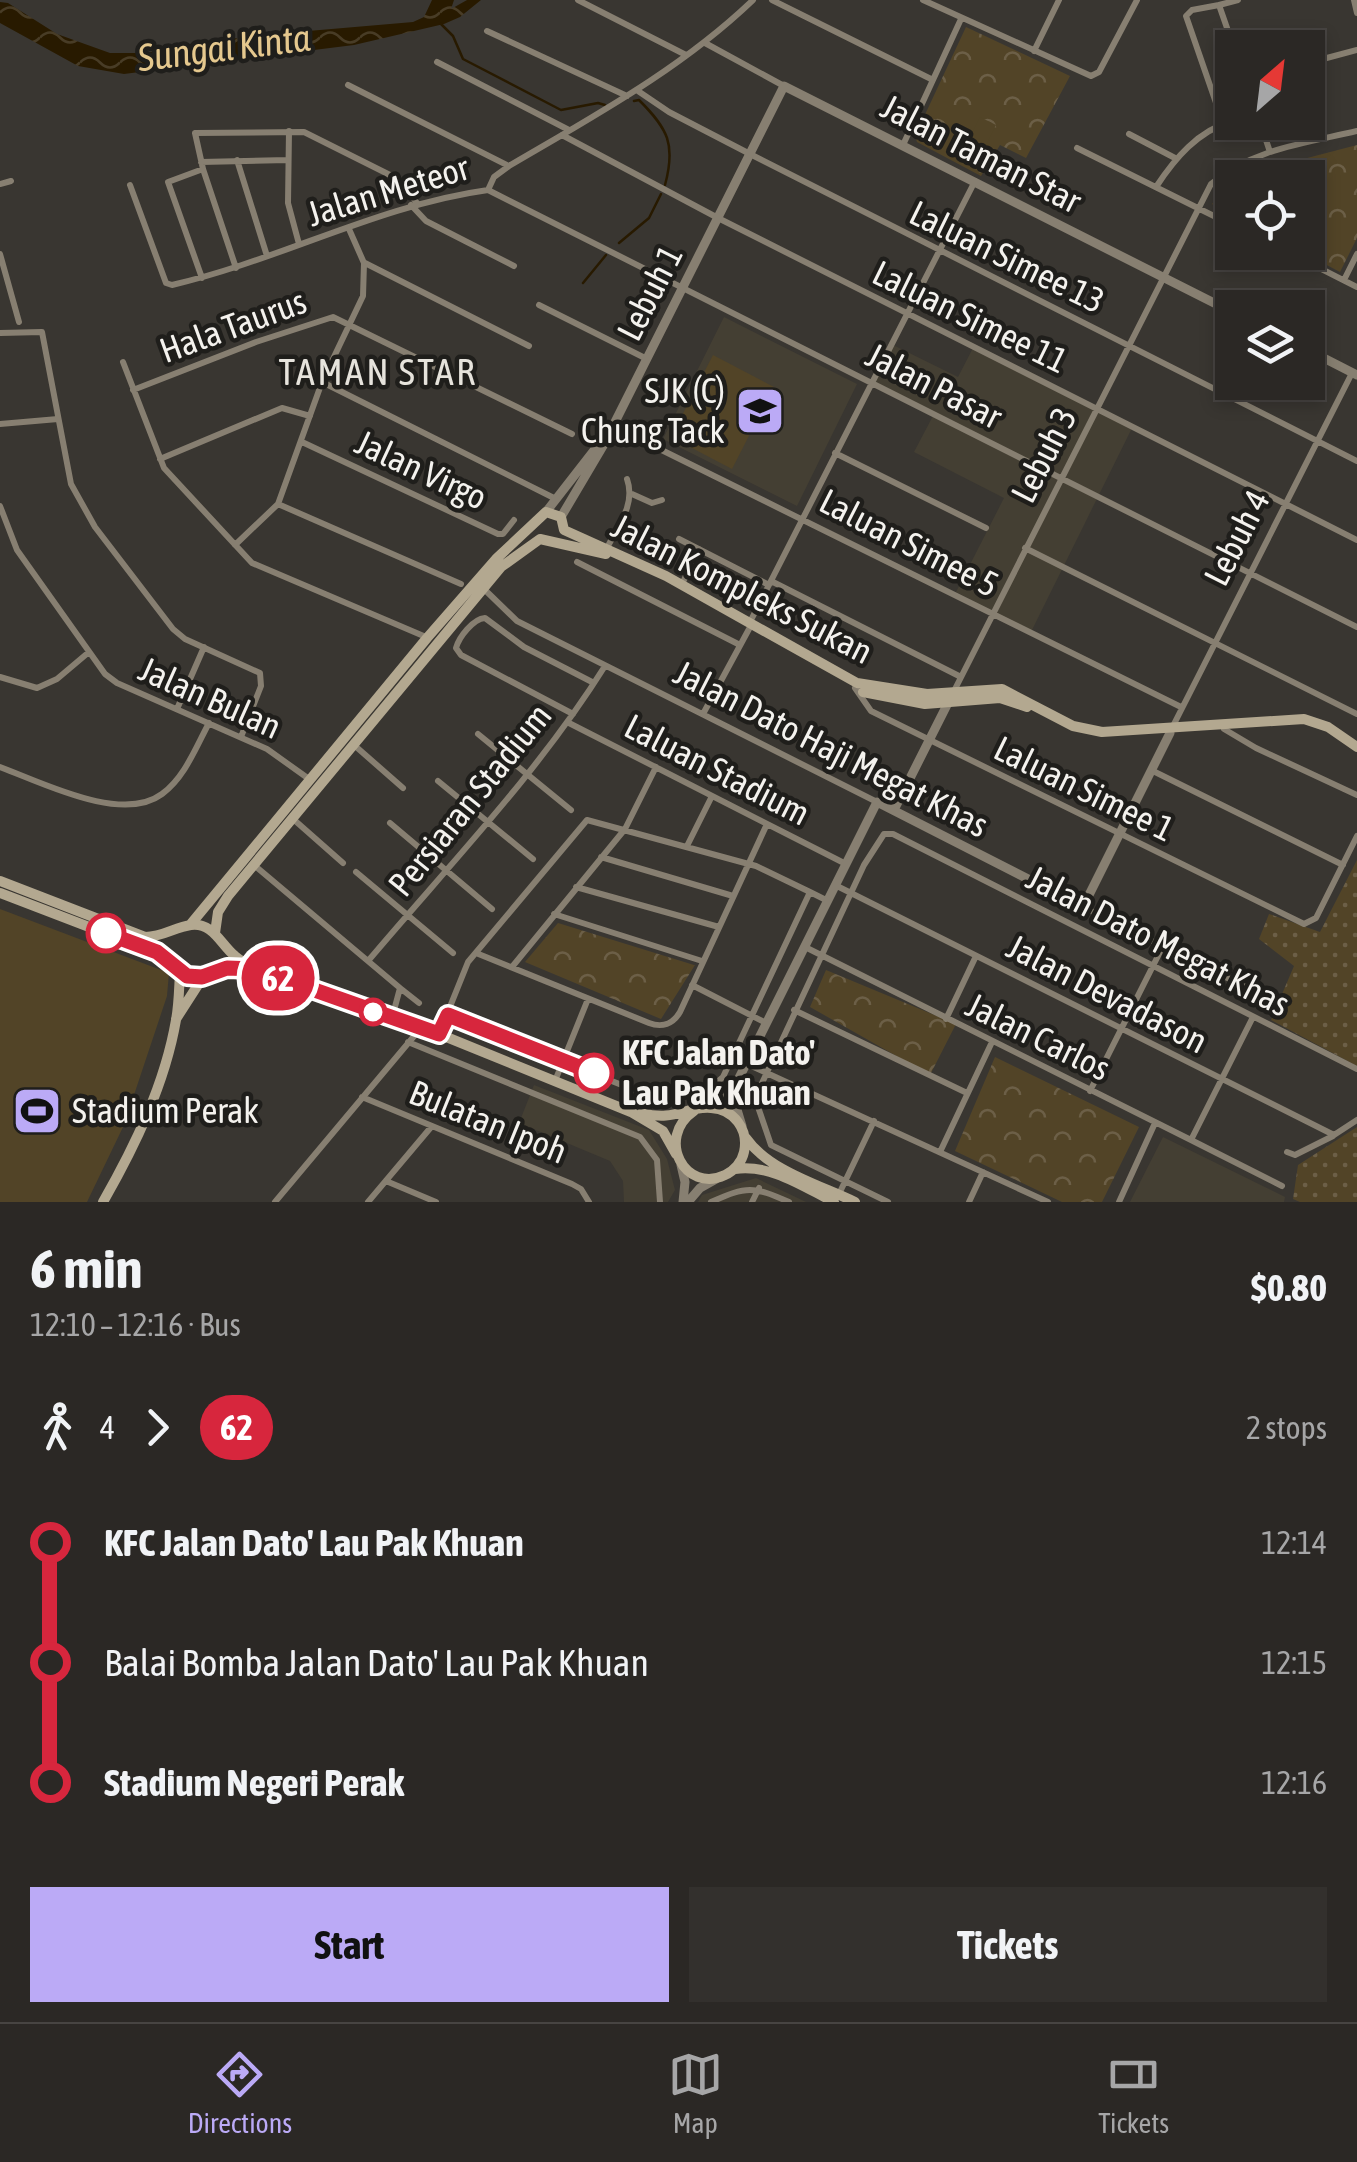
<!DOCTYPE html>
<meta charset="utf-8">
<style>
body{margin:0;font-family:"Asap Condensed",sans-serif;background:#33302d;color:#f1f3f6;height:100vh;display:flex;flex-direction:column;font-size:38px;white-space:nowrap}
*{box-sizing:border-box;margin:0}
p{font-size:32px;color:#a6a6a7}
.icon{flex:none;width:55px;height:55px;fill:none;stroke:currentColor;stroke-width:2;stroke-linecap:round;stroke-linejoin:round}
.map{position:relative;height:1202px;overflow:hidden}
.panel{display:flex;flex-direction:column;background:#2b2825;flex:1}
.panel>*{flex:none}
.badge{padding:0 20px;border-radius:32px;font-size:35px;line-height:65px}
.needle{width:65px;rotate:28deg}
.controls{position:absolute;left:1215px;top:30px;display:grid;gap:20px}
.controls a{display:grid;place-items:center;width:110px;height:110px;border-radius:0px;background:#2b2825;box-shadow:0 5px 15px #0003,0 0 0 2px #474442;font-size:50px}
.map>.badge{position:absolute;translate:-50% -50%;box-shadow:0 0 0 5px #fff}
.legs{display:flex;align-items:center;gap:15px;height:110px;padding:0 30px;font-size:32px}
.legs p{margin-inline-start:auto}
.overview{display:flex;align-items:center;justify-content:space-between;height:170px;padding:0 30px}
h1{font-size:55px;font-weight:700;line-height:75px}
.button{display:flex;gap:20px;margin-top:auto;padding:20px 30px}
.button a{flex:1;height:115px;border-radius:0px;background:#bbaaf6;color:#111;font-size:40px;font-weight:700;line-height:115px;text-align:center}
.button a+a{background:#33302d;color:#f1f3f6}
ul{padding:0 30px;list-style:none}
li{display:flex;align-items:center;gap:35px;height:120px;font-size:38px}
li i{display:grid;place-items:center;width:15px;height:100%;margin:0 12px;background:currentColor}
li i::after{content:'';width:25px;height:25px;margin:-12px;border:8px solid;border-radius:50%;background:#2b2825}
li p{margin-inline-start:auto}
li:first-child i{background:linear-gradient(#0000 50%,currentColor 0)}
li:last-child i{background:linear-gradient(currentColor 50%,#0000 0)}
.menu{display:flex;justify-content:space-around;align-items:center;height:140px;border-top:2px solid #474442;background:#2b2825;font-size:28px;color:#a6a6a7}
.menu a{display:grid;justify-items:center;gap:5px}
.menu .current{color:#bbaaf6}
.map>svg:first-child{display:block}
.built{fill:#443f33}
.grass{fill:url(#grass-dots)}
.forest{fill:url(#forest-crowns)}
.pitch{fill:#524427}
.water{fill:url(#water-waves)}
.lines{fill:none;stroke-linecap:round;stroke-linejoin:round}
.stream{stroke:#281a00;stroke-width:2.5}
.minor{stroke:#877f71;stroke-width:6}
.tertiary{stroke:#877f71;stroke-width:9}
.secondary{stroke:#b3a890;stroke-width:10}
.line-1-casing{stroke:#fff;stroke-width:22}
.line-1{stroke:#d7263d;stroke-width:15}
.stop-1-dot{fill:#fff;stroke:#d7263d;stroke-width:5}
.labels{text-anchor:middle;stroke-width:9;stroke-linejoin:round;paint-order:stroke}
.street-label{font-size:35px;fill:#f4f2ee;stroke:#1f1e1b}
.poi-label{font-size:35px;fill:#f4f2ee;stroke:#1f1e1b;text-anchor:end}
.stop-label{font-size:35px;font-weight:bold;fill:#f4f2ee;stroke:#1f1e1b;text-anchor:start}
.water-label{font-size:38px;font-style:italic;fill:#e5c88e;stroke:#1f1e1b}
.neighbourhood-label{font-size:38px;letter-spacing:2.5px;fill:#e6e3dc;stroke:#1f1e1b}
</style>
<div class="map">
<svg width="1357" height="1202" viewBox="0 0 1357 1202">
<defs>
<pattern id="grass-dots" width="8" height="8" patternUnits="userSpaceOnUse" patternTransform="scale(2.5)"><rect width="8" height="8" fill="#524427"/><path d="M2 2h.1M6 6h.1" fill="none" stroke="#6c5f47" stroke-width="1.8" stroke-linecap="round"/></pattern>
<pattern id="forest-crowns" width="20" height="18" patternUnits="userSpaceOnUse" patternTransform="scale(2.5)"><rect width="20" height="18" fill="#524427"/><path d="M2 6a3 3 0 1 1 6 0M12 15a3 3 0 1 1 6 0" fill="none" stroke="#6c5f47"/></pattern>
<pattern id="water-waves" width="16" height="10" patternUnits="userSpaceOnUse" patternTransform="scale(2.5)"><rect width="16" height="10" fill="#281a00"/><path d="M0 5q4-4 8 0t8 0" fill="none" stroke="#483c26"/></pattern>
</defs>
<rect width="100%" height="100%" fill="#393631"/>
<path class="built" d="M724,317L857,384L797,506L663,439Z
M891,344L958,377L974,346L1133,426L1031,632L956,592L1004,498L914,452L934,414L872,382Z
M534,1085L649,1130L667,1159L675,1190L668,1202H624L623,1181L610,1161L519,1123Z
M1163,1137L1285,1197L1284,1202H1130Z
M756,1178L806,1202H698L702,1195Z"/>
<path class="grass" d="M1357,860V1066L1271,1020L1294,966L1259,939L1269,914L1320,932Z
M1357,1127V1202H1300L1293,1199L1298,1165Z"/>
<path class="forest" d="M966,27L1070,76L1026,158L1000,145L981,176L917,142L915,136Z
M1357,145V238L1340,272L1304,253L1308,252V178L1235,177Z
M1232,180V215L1212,204Z
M558,923L694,965H695L661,1019L525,962Z
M826,970L956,1024L930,1075L810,1007Z
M995,1057L1139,1127L1102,1202H1062L955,1151Z"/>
<path class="pitch" d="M980,117L996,125L980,157L964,149Z
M713,355L774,387L732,469L671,437Z
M0,909L169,973L167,996L124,1125L87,1202H0Z"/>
<path class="water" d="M432,0H454L451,9L467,0H481L460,17L444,24L354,45L124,74L78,66L0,23V2L8,3L57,34L110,53H145L223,38L267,39L308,31L413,22L424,17Z"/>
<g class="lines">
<path class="stream" d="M441,24L453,36L463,59L561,110L598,103L605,105
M634,101L639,100C668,129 676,144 665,185
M619,243L649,218L661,194
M583,283L606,255"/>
<path class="minor" d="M578,0L686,55
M772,0L933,80
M923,0L1091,76L1099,72L1137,0
M1354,0L1357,13
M1219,5L1192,10L1186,16L1223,123
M487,31L627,96
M705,43L784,86
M1234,48L1219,5L1238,0
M1034,51L1059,0
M437,62L569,130
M1308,63L1357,50
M348,85L509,166
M638,91L669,112L750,154L1357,461
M1260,122L1270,152
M289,131L288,203L299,244
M1129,134L1175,158
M562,135L718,218L1357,540
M903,145L961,19
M1077,148L1232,225
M237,160L267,256
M201,162L288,160
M0,184L11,181
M130,185L166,283L172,285C280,260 379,205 488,190L494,177L509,166C594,116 681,69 753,0
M1156,187C1175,158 1198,131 1232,121
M488,190L1357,627
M411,205L426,221L514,266
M1288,252L1357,287
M0,254L19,322
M365,263L529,346
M236,268L203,169L195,133L304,132L398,179L417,203
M202,278L168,182L203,169
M1344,280L1357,254
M539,305L647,359
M0,333L42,332L71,484L95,527L173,629L185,639L260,673L261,686L241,737
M123,362L164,468L252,563L426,637
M322,382L556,499
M133,390L256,342L333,317L572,434
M0,424L58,419
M613,426L1181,707
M302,442L498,534H503L514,520
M835,453L986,528
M160,459L282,408L310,416
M632,494L652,503L662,500
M278,504L461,584
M0,506L17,550L105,674L117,683L267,749L309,779
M679,539L769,585
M235,545L278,504L322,382L363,296L364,263L349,229
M607,548C618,526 636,504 627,479
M1025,548L1357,714
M577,562L740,645
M771,581L961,677
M682,584L699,549
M484,589L517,621L877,802
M750,622L975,181
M0,677L37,688L57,679L89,652
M855,688L871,711L1304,924L1316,918L1357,836
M953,693L1211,184C1252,149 1306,143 1357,131
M177,709L204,647
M573,714L461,655L456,648C459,637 473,619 485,618L524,647L594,683
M703,714L749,629
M567,722L844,863
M1172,728L1352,373
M1224,729L1256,748L1357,795
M478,734L571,810
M354,745L403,788
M0,767C41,782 122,824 162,794C185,777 196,747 209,723
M1151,770L1343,865
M438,781L533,859
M292,818L343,863
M390,823L492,909
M687,846L712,796
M601,857L733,896
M254,865L400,988L392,1018
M356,872L453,953
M835,885L1334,1135L1357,1120
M576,887L719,927
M810,892L826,900
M1083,907L1244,986
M554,914L702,961
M805,947L1191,1140L1253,1017
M476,953L649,1023C662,1028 673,1024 680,1012L767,824
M368,961C449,865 538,773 605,666
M512,967L625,829L656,767
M692,985L766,1023
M400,988L419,1003
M794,1010L967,1093
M946,1019L976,956
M439,1034L468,962L587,820L756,866L810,892L723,1077L714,1085L659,1100L448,1015
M408,1042L640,1137L657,1160L660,1202
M747,1064L1048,1202
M555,1081L588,999
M1090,1091L1163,946
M362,1097L572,1184L581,1189L589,1202
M1191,1140L1282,1186
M940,1152L992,1042
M1287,1152L1295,1155L1333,1136
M386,1181L436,1202
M841,1196L839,1194L874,1121
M275,1202L420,1029
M368,1202L432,1126
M711,1202C747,1186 753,1186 789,1202
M752,1202L759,1188
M888,1202L771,1145L755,1098L864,865L884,834H893L1357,1069
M969,1202L983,1172
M1119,1202L1155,1123"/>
<path class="tertiary" d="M1308,350L1357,375
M546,512L613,426L784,86L1232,312
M561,517L603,446
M894,810L950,699
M703,1108L721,1099L736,1084
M742,1126L735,1103L736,1084L877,802L1083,907L1170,733
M681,1165L685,1182L683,1202
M688,1202L700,1188L716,1179"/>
<path class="secondary" d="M863,692L925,704L1000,698L1027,707
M0,881L145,937C163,937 175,927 191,925C213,922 221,945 235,956C241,961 248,965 255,969L439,1034L631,1112L663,1131L676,1154
M0,893L157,953L187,976L203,977L227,968L249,969
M190,925L427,638L496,559L546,512L561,517L564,530L666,576L857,683L927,694L1002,689L1073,726L1102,732L1304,719L1328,727L1357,747
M215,933L218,912L228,896L501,567L540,539L606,554
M176,1019L203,977
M642,1113C675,1122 685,1106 711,1108C734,1109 749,1130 744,1152C742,1162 734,1171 725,1175C685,1194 655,1138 694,1111
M746,1138C769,1171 820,1185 855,1202
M735,1169C771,1164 802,1186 834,1202
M103,1202C135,1146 165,1084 176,1020C179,1005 179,988 180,973"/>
</g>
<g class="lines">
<g class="line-1-casing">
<path id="line-1" d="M106,933L157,952L187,976L202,977L227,968L255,969L439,1034L448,1015L594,1073"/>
</g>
<use href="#line-1" class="line-1"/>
</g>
<defs>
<g id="school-square" transform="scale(2.5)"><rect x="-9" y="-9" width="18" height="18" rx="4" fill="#bbaaf6" stroke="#1f1e1b"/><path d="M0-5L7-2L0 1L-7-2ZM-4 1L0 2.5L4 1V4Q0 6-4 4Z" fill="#111"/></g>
<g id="stadium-square" transform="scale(2.5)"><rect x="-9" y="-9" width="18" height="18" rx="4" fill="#bbaaf6" stroke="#1f1e1b"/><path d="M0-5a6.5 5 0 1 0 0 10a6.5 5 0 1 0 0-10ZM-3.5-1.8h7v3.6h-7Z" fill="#111"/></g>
</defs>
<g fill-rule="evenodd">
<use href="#school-square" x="760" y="411"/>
<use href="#stadium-square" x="37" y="1111"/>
</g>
<g class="stop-1-dot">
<circle cx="106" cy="933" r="18"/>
<circle cx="373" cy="1012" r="12"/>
<circle cx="594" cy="1073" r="18"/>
</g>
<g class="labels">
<g class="street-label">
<text transform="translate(981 154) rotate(27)" y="12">Jalan Taman Star</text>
<text transform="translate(388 191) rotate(-17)" y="12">Jalan Meteor</text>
<text transform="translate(1007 257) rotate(26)" y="12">Laluan Simee 13</text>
<text transform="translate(650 293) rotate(-63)" y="12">Lebuh 1</text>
<text transform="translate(970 317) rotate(26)" y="12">Laluan Simee 11</text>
<text transform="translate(233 326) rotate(-20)" y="12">Hala Taurus</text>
<text transform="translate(934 386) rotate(27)" y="12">Jalan Pasar</text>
<text transform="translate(1044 455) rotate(-63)" y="12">Lebuh 3</text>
<text transform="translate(421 470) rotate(25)" y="12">Jalan Virgo</text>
<text transform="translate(1237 538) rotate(-63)" y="12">Lebuh 4</text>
<text transform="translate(909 543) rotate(27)" y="12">Laluan Simee 5</text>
<text transform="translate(742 589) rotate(27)" y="12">Jalan Kompleks Sukan</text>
<text transform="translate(210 698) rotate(24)" y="12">Jalan Bulan</text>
<text transform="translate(831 749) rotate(27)" y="12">Jalan Dato Haji Megat Khas</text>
<text transform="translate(717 770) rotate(27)" y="12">Laluan Stadium</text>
<text transform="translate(1084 789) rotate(26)" y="12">Laluan Simee 1</text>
<text transform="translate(470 800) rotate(-51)" y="12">Persiaran Stadium</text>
<text transform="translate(1158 941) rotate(27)" y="12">Jalan Dato Megat Khas</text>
<text transform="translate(1107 994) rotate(27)" y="12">Jalan Devadason</text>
<text transform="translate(1038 1037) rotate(26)" y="12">Jalan Carlos</text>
<text transform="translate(488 1122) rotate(22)" y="12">Bulatan Ipoh</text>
</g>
<g class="poi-label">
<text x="725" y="403">SJK (C)<tspan x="725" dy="40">Chung Tack</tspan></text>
<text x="72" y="1123" text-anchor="start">Stadium Perak</text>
</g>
<g class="stop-label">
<text x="622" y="1065">KFC Jalan Dato'<tspan x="622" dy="40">Lau Pak Khuan</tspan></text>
</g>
<g class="water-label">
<text transform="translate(224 48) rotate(-7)" y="13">Sungai Kinta</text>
</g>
<g class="neighbourhood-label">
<text x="378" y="385">TAMAN STAR</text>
</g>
</g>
</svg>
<div class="controls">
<a><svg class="needle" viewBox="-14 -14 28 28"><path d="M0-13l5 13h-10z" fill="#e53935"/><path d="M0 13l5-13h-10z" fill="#a6a6a7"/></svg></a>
<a><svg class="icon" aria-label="locate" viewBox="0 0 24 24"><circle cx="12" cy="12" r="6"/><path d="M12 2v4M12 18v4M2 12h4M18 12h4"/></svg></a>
<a><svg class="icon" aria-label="layers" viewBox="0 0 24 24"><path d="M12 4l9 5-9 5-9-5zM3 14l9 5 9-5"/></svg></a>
</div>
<b class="badge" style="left:278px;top:978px;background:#d7263d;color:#fff">62</b>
</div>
<section class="panel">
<div class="overview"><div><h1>6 min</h1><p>12:10 – 12:16 · Bus</p></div><b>$0.80</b></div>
<div class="legs"><svg class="icon" aria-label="walk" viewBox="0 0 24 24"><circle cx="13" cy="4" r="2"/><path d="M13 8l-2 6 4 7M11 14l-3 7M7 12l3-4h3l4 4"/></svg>4<svg class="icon" aria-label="forward" viewBox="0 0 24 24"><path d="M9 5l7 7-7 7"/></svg><b class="badge" style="background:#d7263d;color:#fff">62</b><p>2 stops</p></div>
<ul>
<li><i style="color:#d7263d"></i><b>KFC Jalan Dato' Lau Pak Khuan</b><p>12:14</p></li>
<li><i style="color:#d7263d"></i><span>Balai Bomba Jalan Dato' Lau Pak Khuan</span><p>12:15</p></li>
<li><i style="color:#d7263d"></i><b>Stadium Negeri Perak</b><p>12:16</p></li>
</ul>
<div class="button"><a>Start</a><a>Tickets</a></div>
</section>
<nav class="menu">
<a class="current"><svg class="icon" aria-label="directions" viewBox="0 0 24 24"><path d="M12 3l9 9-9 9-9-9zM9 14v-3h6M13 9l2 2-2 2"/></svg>Directions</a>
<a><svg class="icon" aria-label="map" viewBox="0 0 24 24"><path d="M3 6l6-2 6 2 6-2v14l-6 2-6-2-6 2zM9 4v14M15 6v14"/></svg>Map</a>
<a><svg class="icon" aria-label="tickets" viewBox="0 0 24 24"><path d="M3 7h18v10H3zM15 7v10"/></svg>Tickets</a>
</nav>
